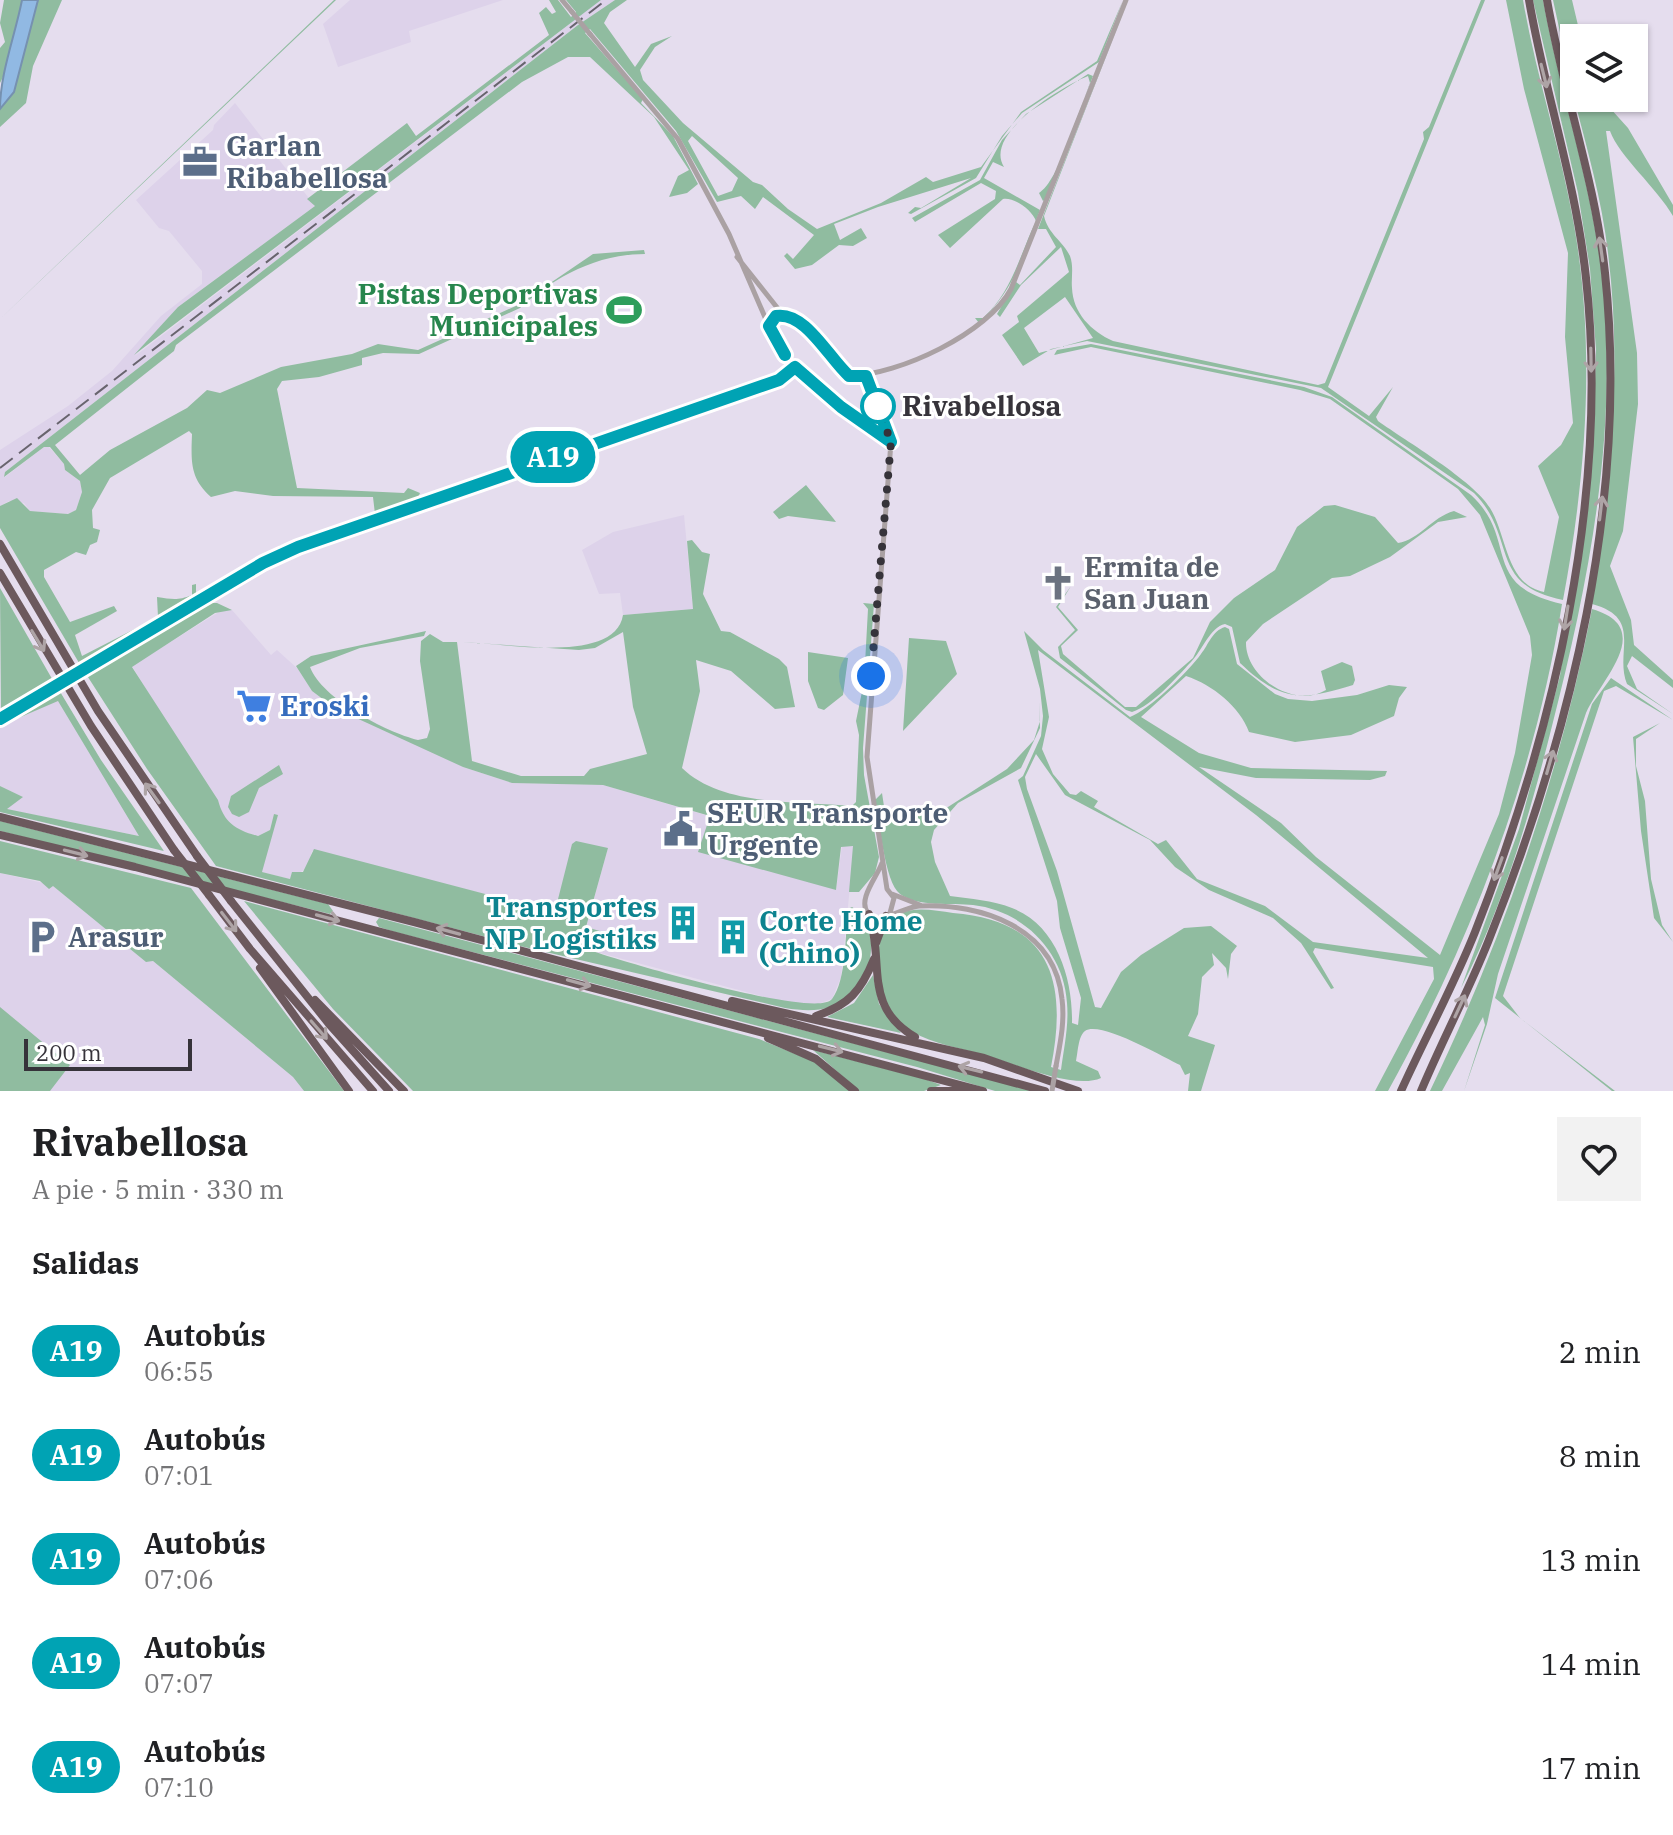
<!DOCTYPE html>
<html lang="es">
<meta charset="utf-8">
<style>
body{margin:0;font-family:"IBM Plex Serif",serif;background:#f2f2f2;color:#202124;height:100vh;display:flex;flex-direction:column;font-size:30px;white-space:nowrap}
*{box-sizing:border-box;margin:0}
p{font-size:26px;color:#757577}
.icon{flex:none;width:44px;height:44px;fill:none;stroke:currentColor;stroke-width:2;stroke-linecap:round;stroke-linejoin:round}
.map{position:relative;height:1091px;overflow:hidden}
.drawer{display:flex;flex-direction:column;background:#fff;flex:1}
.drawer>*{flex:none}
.badge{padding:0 16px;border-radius:26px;font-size:28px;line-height:52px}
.tools{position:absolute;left:1560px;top:24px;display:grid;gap:16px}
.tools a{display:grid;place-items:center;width:88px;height:88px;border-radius:0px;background:#fff;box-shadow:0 2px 6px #0004;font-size:40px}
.scale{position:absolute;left:24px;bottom:20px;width:168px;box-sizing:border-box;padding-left:8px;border:4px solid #36333a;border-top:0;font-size:22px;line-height:28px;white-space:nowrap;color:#36333a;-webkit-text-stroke:6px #fff;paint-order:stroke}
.you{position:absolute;width:40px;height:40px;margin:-20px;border:6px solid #fff;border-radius:50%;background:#1a73e8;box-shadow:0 0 0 12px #1a73e833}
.map>.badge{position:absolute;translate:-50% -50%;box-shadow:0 0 0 4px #fff}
h2{padding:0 32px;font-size:30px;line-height:72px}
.round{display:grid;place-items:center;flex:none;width:84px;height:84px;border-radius:0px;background:#f2f2f2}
.summary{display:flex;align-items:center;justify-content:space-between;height:136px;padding:0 32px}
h1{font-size:38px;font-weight:700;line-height:60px}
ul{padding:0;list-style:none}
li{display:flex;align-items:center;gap:24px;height:104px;padding:0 32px}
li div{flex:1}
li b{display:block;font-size:30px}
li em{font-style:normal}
li .badge{min-width:88px;font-weight:700;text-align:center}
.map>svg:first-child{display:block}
.built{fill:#ddd2ea}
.green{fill:#90bca0;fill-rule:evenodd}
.water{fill:#91b9e3;stroke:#7691b0;stroke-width:2}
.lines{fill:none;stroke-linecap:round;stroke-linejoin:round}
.tertiary-tunnel{stroke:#c2bbca;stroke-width:5;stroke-dasharray:5 2.5;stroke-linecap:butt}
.tertiary{stroke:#aaa1a3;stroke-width:5}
.motorway{stroke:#6c595d;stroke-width:8}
.rail{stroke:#68646e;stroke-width:2;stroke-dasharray:16 8;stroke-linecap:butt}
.tertiary-bridge{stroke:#aaa1a3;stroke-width:5}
.motorway-bridge{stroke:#6c595d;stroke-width:8}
.oneway{stroke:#aea4a6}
.line-casing{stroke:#fff;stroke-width:18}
.line{stroke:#00a3b4;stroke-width:12}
.walk{stroke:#36333a;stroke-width:8;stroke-dasharray:0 14.4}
.stop-dot{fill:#fff;stroke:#00a3b4;stroke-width:4}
.labels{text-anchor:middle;stroke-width:6;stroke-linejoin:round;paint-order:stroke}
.service-label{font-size:28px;font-weight:bold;fill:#4e5e75;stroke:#fff;text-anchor:start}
.leisure-label{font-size:28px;font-weight:bold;fill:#27864d;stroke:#fff;text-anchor:end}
.stop-label{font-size:28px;font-weight:bold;fill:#36333a;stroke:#fff;text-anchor:start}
.worship-label{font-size:28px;font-weight:bold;fill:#5b616d;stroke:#fff;text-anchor:start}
.shop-label{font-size:28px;font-weight:bold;fill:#366cbe;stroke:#fff;text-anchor:start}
.culture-label{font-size:28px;font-weight:bold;fill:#0d838f;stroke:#fff;text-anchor:end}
</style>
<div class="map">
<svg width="1673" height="1091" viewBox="0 0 1673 1091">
<rect width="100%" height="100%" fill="#e5ddee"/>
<path class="built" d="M350,0H503L409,31L411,42L338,67L323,24Z
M601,0H615L578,25L5,472V477L44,447H49L64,464L65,470L80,481L82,492L76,510L68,514L30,511L24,503L9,501L0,506V450L68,406L112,371L161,316L202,284V271L169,231L159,228L136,200L213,130L214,125L235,103L315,206L178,307L135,356Z
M684,515L693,609L623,615L620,593L599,594L582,550L613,532Z
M222,610H232L271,655L277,650L298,669L312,691L328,703L332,701L463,767L512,783L603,785L702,814L710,817L708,824L836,890L842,846H854L841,977L832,999L815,1005L780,1001L589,950L592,939L608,942L586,928L608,848L556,907L547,910L312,851L307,868L290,879L261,872L274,814L270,830L258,836L238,831L227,822L132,666Z
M58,700L140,836L5,809L22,797L0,786V727Z
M0,873L52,885L146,962L153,961L293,1077L304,1091H0Z"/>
<path class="green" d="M4,0H22L7,69L0,83V48L5,42L0,23Z
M38,0H62L33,66L26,103L0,127V109L14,92Z
M334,0H336L0,319Z
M549,0H558L571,17L576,12L566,0H601L134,355L178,307L315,206L307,199L407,123L416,136L549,35L539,13L546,7L552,14L556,12Z
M615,0H627L610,12L604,23L635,67L651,44L672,36L655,47L640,70L643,80L683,123L753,182L762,185L788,209L817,229L881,203L926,177L933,182L981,167L1021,112L1097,61L1123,0L1099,62L1022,113L1002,136L976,178L911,214L908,213L915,207L921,208L971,178L878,207L834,224L840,240L861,228L867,238L853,246L839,245L812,265L795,269L784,256L787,253L793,259L814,235L763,197L755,209L741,196L717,202L676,131L590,29L585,33L643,99L641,103L673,136L698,184L687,193L669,197L678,176L689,170L654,117L590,57H568L522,82L176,345L174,351L55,445L80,475L110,450L187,408L207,390L220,393L281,367L352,354L378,344L418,350L518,305L593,254L644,250L645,254C597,254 556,276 520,308L419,354L383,353L362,358V365L319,377L282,381L277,389L297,488L404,493L408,488L420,493L416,502L280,550L279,546L375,514L373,497L273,496L235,491L211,497C190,478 191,462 192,434L189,431L110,478L92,510L93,528L100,530L97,542L90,545L86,555L76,552L44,570V577L70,622L114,606L117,611L75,635L82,656L158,617L157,597C172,599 177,601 192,595V585L196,584V595L82,668L0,528V506L17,498L30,511L68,514L76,510L82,492L80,481L65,470L64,464L50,447H44L4,477L5,472L578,25ZM692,136L738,178L732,191L718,196L688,141Z
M1128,0L1044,216C1048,234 1063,241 1070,256C1074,267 1071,278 1072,288C1073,313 1091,331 1113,341L1318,385L1325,383L1424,139L1423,132L1429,127L1481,0H1485L1328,387L1369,416L1393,387L1376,417L1378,421C1406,441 1474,481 1490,508C1507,535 1506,585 1544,592L1559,517L1538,466L1561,445L1573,423L1565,337L1568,253L1524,89L1506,0H1523C1536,76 1561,149 1574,225C1596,349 1586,477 1563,600C1487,585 1518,537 1474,493L1321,388L1087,341L1051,349L1023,366L1002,335L1019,322L1017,316L1069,272L1061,247L1021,285L1000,317L997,314L1016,282L1020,285L1056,247L1046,229H1038ZM1065,297L1093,338L1039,353L1024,328Z
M1533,0H1543C1559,87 1588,172 1600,260C1621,417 1591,574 1552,726C1530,814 1503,907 1461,988L1519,829L1560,676L1593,442L1596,350L1590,269L1578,193Z
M1553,0H1572L1581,38H1574V97Z
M1088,74L1093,76L1046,199L1043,201L1039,193C1059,181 1080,109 1090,83L1088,76C1061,87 983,134 1004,167L993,162L984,178L1040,210C1022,257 1016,288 979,323L975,318H983C1012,292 1020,254 1036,221C1032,210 1014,197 1003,199L950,248L938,235L995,199L996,191L981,183L915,222L912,218L980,180L1002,140L1026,114Z
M1574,98H1601L1628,128L1673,205V216C1657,188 1619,156 1610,131H1606L1637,353L1638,404L1623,531L1610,566L1631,620L1634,645L1673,680V688L1632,656L1627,666L1637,689L1673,714L1627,684C1614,652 1644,618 1592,604C1609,487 1623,371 1608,253C1602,200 1587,149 1574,98Z
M1091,344L1304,387L1332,397L1471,495C1520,540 1478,585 1562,604C1535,775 1471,941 1388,1091H1375L1434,979L1433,967L1315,948L1313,952L1334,988L1331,989L1301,943L1273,918L1209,890L1175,867L1150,840L1065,795L1036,754L1025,777L1027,789L1057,871L1095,1007L1101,1008L1121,972L1141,955L1184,928L1211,926L1237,946L1231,954L1228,979L1226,968L1212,953L1214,965L1202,977L1198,1014L1188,1036L1215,1045L1201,1091H1188L1190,1073L1185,1075L1180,1065C1163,1057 1100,1020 1085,1031C1078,1036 1078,1053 1076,1061L1098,1071L1101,1078C1072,1091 1005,1059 973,1052C950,1046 924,1041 905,1027C877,1006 864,934 900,914C915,906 936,911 953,913C1051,921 1068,981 1051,1067L1061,1070C1064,1048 1069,1025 1067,1003C1064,952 1024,911 973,905C953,903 917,907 900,894C884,881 880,822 875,800L882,793L885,813L934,816L1007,769L1034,740L1040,721L1039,700L1040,728L1021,768L958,803L934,830L931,842L935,862L950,896C971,899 992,900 1012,908C1057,925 1073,979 1072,1023L1078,1025L1081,998L1060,928L1057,901L1018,780L1023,776L1041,736L1043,716L1040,689L1024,631L1043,650L1130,717C1149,710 1189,671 1201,654C1209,644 1212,631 1225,627L1229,629L1237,664L1275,694L1288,699L1312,701L1357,695L1389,685L1407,687L1399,698L1394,716L1351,735L1295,742L1249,732C1240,707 1213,685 1186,676L1141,717L1199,753L1251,768L1387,771L1385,776L1370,780L1256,778L1199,767L1281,823L1316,857L1440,955L1499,814L1515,753L1532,655L1530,636L1480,515L1458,489L1330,399L1300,390L1091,347L1054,355L1057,350ZM1038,650L1256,815L1428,958L1313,942L1265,906L1197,879L1166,840L1158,844L1094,807L1098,801L1081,791L1076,795L1070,794L1053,774L1042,749L1049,717Z
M806,485L833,518L836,522L788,516L779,519L773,512Z
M1335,505L1375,517L1398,543C1419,540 1432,517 1454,511L1467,517L1438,522L1390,557L1350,576L1332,578L1263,624L1246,642C1245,678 1295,709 1326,690L1321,671L1342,662L1352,666L1355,680L1353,685C1302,701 1281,702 1240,663L1232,627L1225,624C1210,627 1202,651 1191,662C1176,678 1153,705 1132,712L1126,710L1060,658L1058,647L1075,630L1056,607L1071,586L1058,607L1078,630L1061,646L1063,654L1125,707H1136L1193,658L1210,622L1234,598L1275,570L1297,527L1324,506Z
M692,540L702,552L710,554L703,594L721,631L730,632L779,659L787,667L795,707L775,709L731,671L696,660L700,691L682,768C722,807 799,801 852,806L856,802L859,735L856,721L864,682L868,609L863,603L874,604L863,748L864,775L879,857L875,873L859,892H849L853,846L841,847L836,890L698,852L710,816L603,785L512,783L463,767L341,711L332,701L328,703L312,691L296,666L311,656L426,631L424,636L360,648L310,667C322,699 386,732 418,740L427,738L430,729L420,661L421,641L430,634L443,642H457L472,761L521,776H584L590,769L647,754L633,707L623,632L595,648L579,650L462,642C502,643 615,665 623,615L693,609L687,541Z
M0,588L55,684L1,713Z
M207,603H217L232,610L215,613L132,667L218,800C224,823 236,830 258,836L270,830L274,814L278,815L262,872L290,879L292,872H303L314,849L546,910L556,907L572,844L576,841L608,848L586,927L610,934L609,942L592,939L589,950C618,960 817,1020 832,999C847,979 845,934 848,909L852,907C881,922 874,977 851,996C830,1012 810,1012 785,1008L520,946L216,866L147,769L86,674Z
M1592,609C1657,628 1601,679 1586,713L1498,974L1487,1024L1464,1091L1485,1025L1483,1017L1442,1091H1430C1504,937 1559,777 1592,609Z
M909,638L946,641L957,674L903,731Z
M808,652L848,658L843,695L824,710L818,708L808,681Z
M1611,678L1673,720L1616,686L1604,691L1503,996L1520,1018L1615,1091H1612L1495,998L1592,704Z
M59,690L101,760L164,851L0,812V786L23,797L7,809L139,836L58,701L0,726V722Z
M1660,723L1636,739V766L1645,801L1651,879L1662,925L1673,942L1654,918L1641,831L1633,737Z
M279,765L283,774L259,788L249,812L239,817L232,814L228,807L231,796Z
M0,821L328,904L333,911L330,914L0,831Z
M0,841L191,888L344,1091H304L293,1077L153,961L146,962L53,886L49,889L40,881L0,873Z
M244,901L759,1039L815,1062L851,1091H413L333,1009Z
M379,918L1034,1091H995L917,1067L395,932L379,927L376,922Z
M873,975L879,1004L901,1033L827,1017L854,1003Z
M0,1007L70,1065L50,1091H0Z
M813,1050L925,1079L941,1085L924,1091H859Z"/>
<path class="water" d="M22,0H38L14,92L0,109C0,73 15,36 22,0Z"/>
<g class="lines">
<path class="tertiary-tunnel" d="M57,687L85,670"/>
<path class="tertiary" d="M562,0L572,12
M590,34L678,139L729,234L777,345L805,379L891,442
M737,257L783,315L807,325L819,345L849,376C899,375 988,333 1011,289L1126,0
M866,376L891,441
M85,670L263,563L298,547L779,380L795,367
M0,719L57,687
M882,863C877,877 857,900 868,913C879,926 904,907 919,906C982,903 1055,928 1062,999C1065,1022 1060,1044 1056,1066
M892,894L920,905
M890,913L894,898L887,889L867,757L891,442"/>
<path class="motorway" d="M0,544L98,711L197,856
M0,573L91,726L174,850
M0,817L414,922L1045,1091
M0,835L135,867L983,1091
M209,895L250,949L373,1091
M231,901L329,1024L389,1091
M869,914C885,962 862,1006 915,1037
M876,943L886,916
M260,968L349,1091
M315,1000L404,1091
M732,1001L984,1058L1078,1091
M816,1016C849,1005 861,991 874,959
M768,1038L816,1059L855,1091
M931,1091H964
M1401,1091C1425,1038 1453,987 1475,932C1554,731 1610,495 1586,278C1576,183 1545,93 1529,0
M1421,1091C1442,1041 1468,992 1488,942C1571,734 1629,498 1605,273C1595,180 1563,92 1547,0"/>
<path class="rail" d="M0,468L606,0"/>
<path class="tertiary-bridge" d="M572,12L590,34
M1052,1091L1056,1066"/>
<path class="motorway-bridge" d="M174,850L209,895
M197,856L231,901"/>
</g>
<defs><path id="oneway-shaft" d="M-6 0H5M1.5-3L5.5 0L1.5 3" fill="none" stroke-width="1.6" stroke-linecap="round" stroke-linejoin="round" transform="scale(2)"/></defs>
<g class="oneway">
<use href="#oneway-shaft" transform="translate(1544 76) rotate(76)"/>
<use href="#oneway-shaft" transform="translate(1601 249) rotate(-98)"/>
<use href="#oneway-shaft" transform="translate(1591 360) rotate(89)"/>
<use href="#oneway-shaft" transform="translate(1601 508) rotate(-83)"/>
<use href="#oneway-shaft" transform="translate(1566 618) rotate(99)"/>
<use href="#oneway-shaft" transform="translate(38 641) rotate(59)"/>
<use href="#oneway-shaft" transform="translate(1550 762) rotate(-74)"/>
<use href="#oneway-shaft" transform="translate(152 793) rotate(-126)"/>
<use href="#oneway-shaft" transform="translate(76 853) rotate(14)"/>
<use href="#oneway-shaft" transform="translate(1498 869) rotate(110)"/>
<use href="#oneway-shaft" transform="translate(328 918) rotate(15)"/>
<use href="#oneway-shaft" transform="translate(229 922) rotate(52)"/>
<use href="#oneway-shaft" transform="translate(448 931) rotate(-165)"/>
<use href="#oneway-shaft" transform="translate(579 983) rotate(15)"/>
<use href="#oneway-shaft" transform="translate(1460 1006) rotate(-65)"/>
<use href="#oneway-shaft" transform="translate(319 1030) rotate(49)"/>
<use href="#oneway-shaft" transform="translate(831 1049) rotate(14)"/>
<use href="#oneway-shaft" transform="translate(970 1069) rotate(-166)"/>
</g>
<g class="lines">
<g class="line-casing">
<path id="line" d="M0,719L263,563L298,547L779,380L795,367L841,407L891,442L866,376H849C828,357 805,311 776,316L769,326L785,355"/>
</g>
<use href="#line" class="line"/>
<path class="walk" d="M871,676L891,442L878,406"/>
</g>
<defs>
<g id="office-bare" transform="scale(2.76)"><path d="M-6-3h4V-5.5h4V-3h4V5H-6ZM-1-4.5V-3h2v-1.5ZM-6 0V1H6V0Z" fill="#5c6f8a" stroke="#fff" stroke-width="2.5" paint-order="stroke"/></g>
<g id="stadium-bare" transform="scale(2.76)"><path d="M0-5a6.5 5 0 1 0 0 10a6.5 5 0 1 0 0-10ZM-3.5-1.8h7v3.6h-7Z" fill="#2e9e5b" stroke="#fff" stroke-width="2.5" paint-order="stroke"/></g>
<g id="church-bare" transform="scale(2.76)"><path d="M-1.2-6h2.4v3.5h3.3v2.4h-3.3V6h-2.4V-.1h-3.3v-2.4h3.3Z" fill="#6b7280" stroke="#fff" stroke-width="2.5" paint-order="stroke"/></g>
<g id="supermarket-bare" transform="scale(2.76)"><path d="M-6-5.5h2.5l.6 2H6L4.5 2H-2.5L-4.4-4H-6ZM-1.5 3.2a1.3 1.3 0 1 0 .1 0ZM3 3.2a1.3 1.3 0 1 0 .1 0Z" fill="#3f7fe0" stroke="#fff" stroke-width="2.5" paint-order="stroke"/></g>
<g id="civic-bare" transform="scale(2.76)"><path d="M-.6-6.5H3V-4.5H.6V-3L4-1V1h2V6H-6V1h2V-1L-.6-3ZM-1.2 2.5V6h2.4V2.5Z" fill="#5c6f8a" stroke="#fff" stroke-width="2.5" paint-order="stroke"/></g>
<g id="building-bare" transform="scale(2.76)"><path d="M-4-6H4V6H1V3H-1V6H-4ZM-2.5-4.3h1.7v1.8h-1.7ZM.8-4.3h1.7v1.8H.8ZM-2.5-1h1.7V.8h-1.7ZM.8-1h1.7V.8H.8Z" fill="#0f9aa8" stroke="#fff" stroke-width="2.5" paint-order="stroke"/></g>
<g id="parking-bare" transform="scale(2.76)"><path d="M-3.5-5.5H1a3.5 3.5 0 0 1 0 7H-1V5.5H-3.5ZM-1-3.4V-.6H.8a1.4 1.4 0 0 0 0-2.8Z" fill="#5c6f8a" stroke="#fff" stroke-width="2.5" paint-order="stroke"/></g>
</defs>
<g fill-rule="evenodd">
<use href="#office-bare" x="200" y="162"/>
<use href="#stadium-bare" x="624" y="310"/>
<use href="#church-bare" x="1058" y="583"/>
<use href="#supermarket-bare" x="254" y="706"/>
<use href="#civic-bare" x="681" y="829"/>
<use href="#building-bare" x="683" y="923"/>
<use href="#parking-bare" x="42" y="937"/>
<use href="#building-bare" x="733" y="937"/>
</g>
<circle class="stop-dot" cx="878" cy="406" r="16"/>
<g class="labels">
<g class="service-label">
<text x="226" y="156">Garlan<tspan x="226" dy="32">Ribabellosa</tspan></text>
<text x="707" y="823">SEUR Transporte<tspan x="707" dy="32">Urgente</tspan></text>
<text x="68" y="947">Arasur</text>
</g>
<g class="leisure-label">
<text x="598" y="304">Pistas Deportivas<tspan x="598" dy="32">Municipales</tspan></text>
</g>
<g class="stop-label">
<text x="902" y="416">Rivabellosa</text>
</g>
<g class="worship-label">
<text x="1084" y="577">Ermita de<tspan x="1084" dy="32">San Juan</tspan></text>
</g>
<g class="shop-label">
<text x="280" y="716">Eroski</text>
</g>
<g class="culture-label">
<text x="657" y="917">Transportes<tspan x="657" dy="32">NP Logistiks</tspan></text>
<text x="759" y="931" text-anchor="start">Corte Home<tspan x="759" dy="32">(Chino)</tspan></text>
</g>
</g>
</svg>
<div class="tools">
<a><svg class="icon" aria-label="layers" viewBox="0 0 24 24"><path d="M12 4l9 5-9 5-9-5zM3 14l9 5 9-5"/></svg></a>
</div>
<div class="scale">200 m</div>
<div class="you" style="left:871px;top:676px"></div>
<b class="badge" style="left:553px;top:457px;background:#00a3b4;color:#fff">A19</b>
</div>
<section class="drawer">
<div class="summary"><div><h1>Rivabellosa</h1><p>A pie · 5 min · 330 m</p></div><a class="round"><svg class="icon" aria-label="heart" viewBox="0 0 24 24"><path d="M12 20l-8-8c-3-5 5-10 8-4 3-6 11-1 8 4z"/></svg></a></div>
<h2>Salidas</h2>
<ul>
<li><span class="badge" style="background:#00a3b4;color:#fff">A19</span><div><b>Autobús</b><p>06:55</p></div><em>2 min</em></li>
<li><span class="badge" style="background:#00a3b4;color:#fff">A19</span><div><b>Autobús</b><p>07:01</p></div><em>8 min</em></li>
<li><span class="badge" style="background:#00a3b4;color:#fff">A19</span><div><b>Autobús</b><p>07:06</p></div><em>13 min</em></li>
<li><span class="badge" style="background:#00a3b4;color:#fff">A19</span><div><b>Autobús</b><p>07:07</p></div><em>14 min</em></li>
<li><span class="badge" style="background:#00a3b4;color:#fff">A19</span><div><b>Autobús</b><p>07:10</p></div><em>17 min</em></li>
</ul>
</section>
